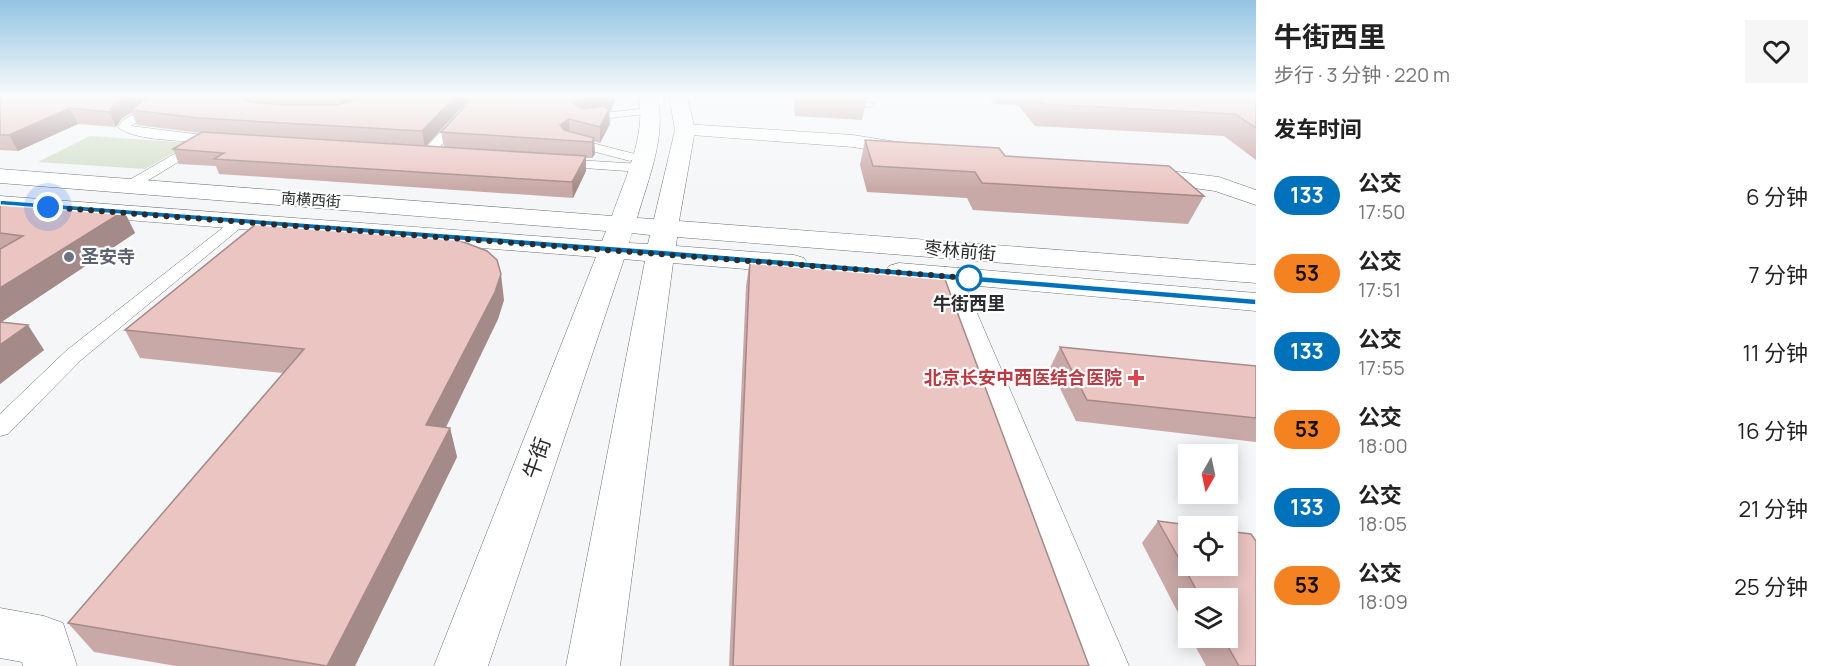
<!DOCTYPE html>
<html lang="zh">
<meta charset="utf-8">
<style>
body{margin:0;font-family:Manrope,"Noto Sans SC",sans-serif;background:#f6f6f6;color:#222;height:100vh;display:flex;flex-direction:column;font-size:22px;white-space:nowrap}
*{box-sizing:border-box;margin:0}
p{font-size:20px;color:#767676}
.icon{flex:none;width:33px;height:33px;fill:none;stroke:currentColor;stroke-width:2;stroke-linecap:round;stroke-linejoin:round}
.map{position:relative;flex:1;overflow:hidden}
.sheet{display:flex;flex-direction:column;background:#fff;width:570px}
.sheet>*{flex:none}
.badge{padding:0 12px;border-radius:20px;font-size:21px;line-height:39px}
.needle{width:39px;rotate:189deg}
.buttons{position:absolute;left:1178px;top:444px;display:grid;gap:12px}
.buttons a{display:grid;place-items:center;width:60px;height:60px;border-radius:0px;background:#fff;box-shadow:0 3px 15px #0003;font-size:30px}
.you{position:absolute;width:30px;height:30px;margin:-15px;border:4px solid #fff;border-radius:50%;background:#1a73e8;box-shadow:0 0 0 9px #1a73e833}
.map>.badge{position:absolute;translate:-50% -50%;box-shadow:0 0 0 3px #fff}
h2{padding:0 18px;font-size:22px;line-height:54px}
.round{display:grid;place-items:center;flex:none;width:63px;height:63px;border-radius:0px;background:#f6f6f6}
.headline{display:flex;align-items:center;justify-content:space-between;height:102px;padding:0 18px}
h1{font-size:28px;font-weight:700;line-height:45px}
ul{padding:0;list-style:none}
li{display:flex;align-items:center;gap:18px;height:78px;padding:0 18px}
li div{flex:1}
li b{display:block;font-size:22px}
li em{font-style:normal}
li .badge{min-width:66px;font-weight:700;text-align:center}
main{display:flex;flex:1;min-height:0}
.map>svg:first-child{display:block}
.green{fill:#d3dfc9}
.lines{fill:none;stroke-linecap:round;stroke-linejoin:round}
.service-casing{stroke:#6e6f71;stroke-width:1}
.minor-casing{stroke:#6e6f71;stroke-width:1}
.secondary-casing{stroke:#6e6f71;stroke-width:1}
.service{fill:#fff;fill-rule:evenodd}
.minor{fill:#fff;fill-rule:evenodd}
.secondary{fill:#fff;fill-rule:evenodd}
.wall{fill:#c9a9a7}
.shaded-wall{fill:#a48a88}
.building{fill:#eac5c2;stroke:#a48a88;stroke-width:1.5}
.line{fill:#0072bc;stroke:#fff;stroke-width:1.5}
.walk{stroke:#2b2c2d;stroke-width:6;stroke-dasharray:0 10.8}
.worship-dot{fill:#6b7280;stroke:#fff;stroke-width:2}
.stop-dot{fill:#fff;stroke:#0072bc;stroke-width:3}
.health-dot{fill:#e0444e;stroke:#fff;stroke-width:2}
.labels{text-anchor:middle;stroke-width:4.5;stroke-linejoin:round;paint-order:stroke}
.far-street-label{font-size:15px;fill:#2b2c2d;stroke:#fff}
.street-label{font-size:18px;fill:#2b2c2d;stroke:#fff}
.worship-label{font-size:18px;font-weight:bold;fill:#5b616d;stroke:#fff;text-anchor:start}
.stop-label{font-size:18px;font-weight:bold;fill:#2b2c2d;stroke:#fff}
.health-label{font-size:18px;font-weight:bold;fill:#be3a42;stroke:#fff;text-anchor:end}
.near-street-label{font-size:21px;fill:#2b2c2d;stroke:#fff}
</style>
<main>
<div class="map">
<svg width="1256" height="666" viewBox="0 0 1256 666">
<rect width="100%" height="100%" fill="#f5f6f8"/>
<path class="green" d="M90,136L191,143L145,169L38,162Z"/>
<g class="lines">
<g class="service-casing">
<path id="service" d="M475,96H486L439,148L457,153V159L429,156L426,148L428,145Z
M819,96H842L875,104L870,107Z
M155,103L159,104V108L131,126L219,137L225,141L219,145L202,143L201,148L134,189H124V183L195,142C175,140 132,140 118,127L123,120Z
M650,108L654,109V113L584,121L578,118L584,115Z
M569,137L635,154L636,157L630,161L565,144L563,141Z
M560,159L641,164L648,168L641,172L555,166L553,163Z
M239,217L244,219L247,222L244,225L81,360L8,434L0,436V414L67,350L234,219Z"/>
</g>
<g class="minor-casing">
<path id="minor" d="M685,124L853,135L909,144L917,145L920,150L917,155L909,156L853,147L678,134L675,130L678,126Z
M1138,167L1219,177L1256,190V205L1215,191L1130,179L1126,174L1130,169Z
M946,267L956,270L961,276L1129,666H1075L931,276L936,270Z
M0,608L44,616L63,623L77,666H23L22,662L0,658Z"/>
</g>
<g class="secondary-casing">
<path id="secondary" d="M639,96H657C667,136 648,179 637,218L654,219L675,130L669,96H687L695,130L679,221L1256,265V283L677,237L676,246L794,255L804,258L808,264L804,270L794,273L673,263L620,666H566L645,261L624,259L488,666H434L596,257L0,210V196L602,241L606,231L0,183V169L612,216C625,178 646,137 639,96ZM632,233L650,235L648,244L629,243Z
M899,263L1256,293V311L889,278L884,272L889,266Z"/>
</g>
<use href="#service" class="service"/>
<use href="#minor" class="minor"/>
<use href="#secondary" class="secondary"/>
</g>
<path class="wall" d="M0,96H472L426,146L444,147L441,132L474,96H617L611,110L609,111L610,124L600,143L594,141L595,154L592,158H586V171L573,198L219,174L216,166L179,164L173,149L201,133L137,125L132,113L122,118L116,127L78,124L18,151L0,150Z
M793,96H866L867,98L862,120L795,116Z
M988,96H1256V160L1224,136L1035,126L1018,105L994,104Z
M865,140L1005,156L1204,196L1188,224L973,210L967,198L867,192L860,165Z
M0,204L68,210L124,211L135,233L1,322L44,350L0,384Z
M750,259L1089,666H729L746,286Z
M504,300L498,319L446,427L450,428L457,457L355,666H176L94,652L68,623L283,373L140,358L125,330Z
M1060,347L1256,366V442L1076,421L1050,368Z
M1158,521L1196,526H1188V566H1227V531L1251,534L1256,541V666H1206L1191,638H1227V598H1188V632L1142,543Z"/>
<path class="shaded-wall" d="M129,96H149L151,102L131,110L132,112L122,118L116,127L109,112L115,103Z
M245,96H252L255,107L242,98Z
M339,96H369L343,111Z
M456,96H472L425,147L422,131Z
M610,96H617L611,110L609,111L610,124L600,143V127L573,103L581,99Z
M70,108L78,124L18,151L9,135Z
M569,119L570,135L561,141L560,125Z
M594,138L595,154L592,158V142Z
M586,156V171L573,198L572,182Z
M124,211L135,233L0,323V288Z
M501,274L504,300L498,319L433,454L426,425Z
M28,325L44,350L0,384V345Z
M450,428L457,457L355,666H327Z"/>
<path class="building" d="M0,96H129L115,103L109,112L70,108L9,135H0Z
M151,96H245L242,98L250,102L284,105H338L366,96H456L422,131L199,118L131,110Z
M474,96H610L581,99L573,103L582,109L606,106L605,108L609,109L600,127L569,119L560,125L564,130L594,138L592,142L441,132Z
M832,96H866L867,98Z
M1035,96H1256V128L1235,114L1043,104Z
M202,132L586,156L572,182L214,159L224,153L173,149Z
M865,140L999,148L1005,156L1169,166L1204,196L982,183L975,172L873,166Z
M0,204L68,210L75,206L124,211L0,288V249L23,236L0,233Z
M256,224L458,240L487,251L497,260L501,274L495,292L426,425L450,428L327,666L68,623L304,349L125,330Z
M750,259L943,274L1089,666H733Z
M0,322L28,325L0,345Z
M1060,347L1256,366V418L1087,400Z
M1158,521L1196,526H1188V566H1227V531L1251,534L1256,541V666H1239L1223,638H1227V598H1201Z"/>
<linearGradient id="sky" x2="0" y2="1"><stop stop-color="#92c4e2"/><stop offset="0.51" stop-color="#fafbfc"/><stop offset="1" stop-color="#fafbfc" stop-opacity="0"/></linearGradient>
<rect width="1256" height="189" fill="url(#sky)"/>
<path class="line" d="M0,200L661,250L1256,299V305L661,256L0,205Z"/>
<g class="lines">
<path class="walk" d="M48,207L969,278"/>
</g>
<circle class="worship-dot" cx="69" cy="257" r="6"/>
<circle class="stop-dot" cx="969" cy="278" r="12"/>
<path class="health-dot" d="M1133 369h6v6h6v6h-6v6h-6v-6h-6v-6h6z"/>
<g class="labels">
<g class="far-street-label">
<text transform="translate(311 200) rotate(4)" y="5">南横西街</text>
</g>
<g class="street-label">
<text transform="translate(960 251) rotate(5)" y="6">枣林前街</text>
</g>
<g class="worship-label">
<text x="81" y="263">圣安寺</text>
</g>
<g class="stop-label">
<text x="969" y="310">牛街西里</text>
</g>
<g class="health-label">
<text x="1122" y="384">北京长安中西医结合医院</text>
</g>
<g class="near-street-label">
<text transform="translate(537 458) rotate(-70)" y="7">牛街</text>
</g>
</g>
</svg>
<div class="buttons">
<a><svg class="needle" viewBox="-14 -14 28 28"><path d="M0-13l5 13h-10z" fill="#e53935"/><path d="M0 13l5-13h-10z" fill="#767676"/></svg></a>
<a><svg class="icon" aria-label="locate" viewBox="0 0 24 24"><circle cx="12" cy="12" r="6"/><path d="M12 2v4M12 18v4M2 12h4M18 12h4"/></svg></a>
<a><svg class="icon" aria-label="layers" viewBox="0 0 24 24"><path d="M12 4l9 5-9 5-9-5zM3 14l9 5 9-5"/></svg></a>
</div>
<div class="you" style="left:48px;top:207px"></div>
</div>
<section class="sheet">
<div class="headline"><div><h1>牛街西里</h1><p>步行 · 3 分钟 · 220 m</p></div><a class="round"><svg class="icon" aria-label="heart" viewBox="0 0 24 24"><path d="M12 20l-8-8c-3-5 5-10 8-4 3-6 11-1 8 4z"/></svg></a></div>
<h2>发车时间</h2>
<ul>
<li><span class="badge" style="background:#0072bc;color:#fff">133</span><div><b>公交</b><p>17:50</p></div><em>6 分钟</em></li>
<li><span class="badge" style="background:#f58220;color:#111">53</span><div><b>公交</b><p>17:51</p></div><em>7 分钟</em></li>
<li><span class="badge" style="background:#0072bc;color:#fff">133</span><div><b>公交</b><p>17:55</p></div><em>11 分钟</em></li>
<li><span class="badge" style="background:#f58220;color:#111">53</span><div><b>公交</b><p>18:00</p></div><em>16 分钟</em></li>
<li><span class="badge" style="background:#0072bc;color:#fff">133</span><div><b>公交</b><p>18:05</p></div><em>21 分钟</em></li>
<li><span class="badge" style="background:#f58220;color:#111">53</span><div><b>公交</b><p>18:09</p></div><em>25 分钟</em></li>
</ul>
</section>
</main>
